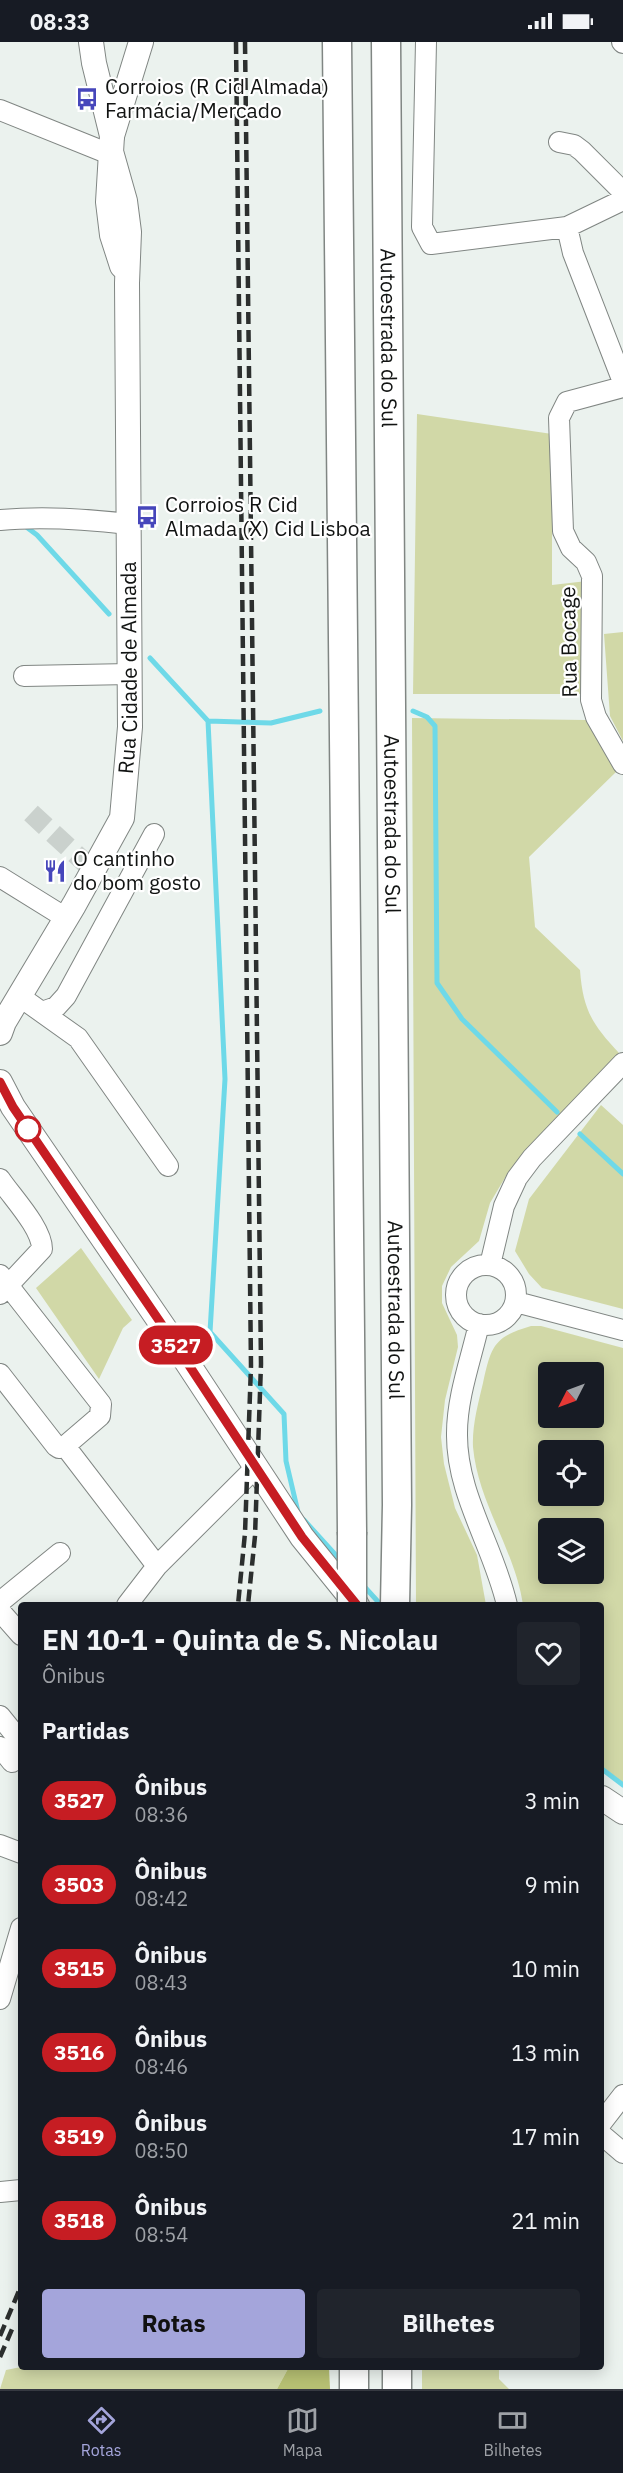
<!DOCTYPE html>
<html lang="pt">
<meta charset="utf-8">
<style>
body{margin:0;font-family:"IBM Plex Sans",sans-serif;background:#20242c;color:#f1f3f6;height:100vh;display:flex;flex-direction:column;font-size:22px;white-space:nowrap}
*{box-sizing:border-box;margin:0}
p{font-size:20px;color:#9ea1a6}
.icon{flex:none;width:33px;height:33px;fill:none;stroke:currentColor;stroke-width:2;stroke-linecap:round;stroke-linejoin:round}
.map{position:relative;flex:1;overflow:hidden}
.panel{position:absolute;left:18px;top:1560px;width:586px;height:768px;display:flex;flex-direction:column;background:#171b24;border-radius:6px;box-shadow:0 3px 15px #0003}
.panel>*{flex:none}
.badge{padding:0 12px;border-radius:20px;font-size:21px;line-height:39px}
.needle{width:39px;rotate:228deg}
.tools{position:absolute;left:538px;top:1320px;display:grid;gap:12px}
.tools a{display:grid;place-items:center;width:66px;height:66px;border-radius:6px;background:#171b24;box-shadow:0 3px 15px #0003;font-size:30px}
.map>.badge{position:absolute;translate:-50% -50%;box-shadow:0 0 0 3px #fff}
h2{padding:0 24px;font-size:22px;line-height:54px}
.round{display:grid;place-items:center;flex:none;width:63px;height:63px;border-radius:6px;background:#20242c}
.head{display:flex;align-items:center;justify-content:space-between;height:102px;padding:0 24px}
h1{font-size:28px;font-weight:800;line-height:45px}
.action{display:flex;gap:12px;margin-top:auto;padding:12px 24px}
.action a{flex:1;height:69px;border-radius:6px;background:#a4a5db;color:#111;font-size:24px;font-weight:800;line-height:69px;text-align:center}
.action a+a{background:#20242c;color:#f1f3f6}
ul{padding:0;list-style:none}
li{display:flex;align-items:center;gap:18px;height:84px;padding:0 24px}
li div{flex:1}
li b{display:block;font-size:22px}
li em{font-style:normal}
li .badge{min-width:66px;font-weight:700;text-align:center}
.status{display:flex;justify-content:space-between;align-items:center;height:42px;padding:0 30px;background:#171b24;direction:ltr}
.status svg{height:16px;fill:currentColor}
.dock{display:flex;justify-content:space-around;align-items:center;height:84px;border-top:2px solid #363941;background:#171b24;font-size:16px;color:#9ea1a6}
.dock a{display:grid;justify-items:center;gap:3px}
.dock .current{color:#a4a5db}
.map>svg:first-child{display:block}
.green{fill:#d1d8a7;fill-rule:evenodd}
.forest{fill:#b7c073}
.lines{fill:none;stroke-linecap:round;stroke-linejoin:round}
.stream{stroke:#6ed9e8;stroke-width:5}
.minor-tunnel{stroke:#cad1cd;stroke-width:20;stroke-dasharray:20 10;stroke-linecap:butt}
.minor-casing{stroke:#808683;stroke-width:22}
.major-casing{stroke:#808683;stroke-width:26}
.highway-casing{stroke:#808683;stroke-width:31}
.minor{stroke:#fff;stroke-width:20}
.major{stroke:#fff;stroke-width:24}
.highway{stroke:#fff;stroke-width:28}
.rail{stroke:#2c2f2e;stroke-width:4.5;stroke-dasharray:12 6;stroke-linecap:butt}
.highway-bridge-casing{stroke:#808683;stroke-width:31;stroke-linecap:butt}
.highway-bridge{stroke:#fff;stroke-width:28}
.line-casing{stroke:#fff;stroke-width:14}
.line{stroke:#c61d23;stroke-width:9}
.stop-dot{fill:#fff;stroke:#c61d23;stroke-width:3}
.labels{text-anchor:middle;stroke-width:4.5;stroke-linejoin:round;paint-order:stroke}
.poi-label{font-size:21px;fill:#111312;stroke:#fff;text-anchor:start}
.street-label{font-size:21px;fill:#111312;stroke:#fff}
</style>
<div class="status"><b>08:33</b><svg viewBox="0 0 49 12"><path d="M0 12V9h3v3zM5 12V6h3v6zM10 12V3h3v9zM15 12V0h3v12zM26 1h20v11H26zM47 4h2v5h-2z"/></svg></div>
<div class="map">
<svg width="623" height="2347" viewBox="0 0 623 2347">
<rect width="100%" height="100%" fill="#ebf2ee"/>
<path class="green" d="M417,372L552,392V543L587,539L586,652H413Z
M623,590V699L610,674L604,592Z
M412,676L586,678L616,730L529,815L535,885L580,928C583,968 592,982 619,1011L506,1134L490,1161L479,1199L451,1225L442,1244V1261L457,1293L458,1305L445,1358L441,1395L444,1422L455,1466L477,1513L486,1563H416Z
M601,1063L623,1083V1267L542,1246L529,1232L515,1209L529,1157Z
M81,1206L132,1278L123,1286L99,1337L36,1246Z
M531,1284H541L623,1306V1741L602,1724V1563H523C515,1508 478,1461 473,1405C472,1384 478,1362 483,1341C491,1305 493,1295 531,1284ZM549,1330H594V1376H549ZM549,1408H594V1454H549ZM594,1486V1532H549V1486Z
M21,2325H289L277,2347H0L6,2328Z
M422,2325H499V2337L509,2347H422Z"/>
<path class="forest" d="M289,2325H329L330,2347H277Z"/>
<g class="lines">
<path class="stream" d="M25,484L37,493L109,572
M150,616L208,679L225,1037L210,1290L284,1372L286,1419L298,1470
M413,669L427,675L435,684L437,941L462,977L557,1070
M208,679L271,681L320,669
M580,1092L623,1132
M304,1478L342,1520
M362,1542L381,1563
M602,1727L623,1743"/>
<path class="minor-tunnel" d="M31,771L93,828"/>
<g class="minor-casing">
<path id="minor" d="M426,0L422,185L431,202L567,185L623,158
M622,0L623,1
M0,68L112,113
M559,100L574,103L582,109L623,150
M567,185L573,211L623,340
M623,345L567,360L559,376L563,489L571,506L586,520L592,534L591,658L596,675L623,722
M0,478C44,474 85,477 129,482
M24,634L130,632
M0,835L66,876
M19,954L78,996L168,1124
M42,970L56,965L66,954L154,792
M0,1137C12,1155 42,1186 42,1207L0,1252
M456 1253a30 30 0 1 1 60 0a30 30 0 1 1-60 0Z
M490,1223L504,1164L517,1136L532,1116L623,1021
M0,1233L101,1362L100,1374L65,1404
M516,1260L623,1288
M479,1282C471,1317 457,1355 457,1391C456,1452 494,1505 507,1563
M0,1332L56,1404L59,1406L65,1404
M65,1404L157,1524
M0,1560L60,1511
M127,1563L157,1524L256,1425
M0,1569L21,1593
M0,1674L21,1700
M0,1705L12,1720L21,1713
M0,1803L21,1811
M0,1957L21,1886
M602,2080L623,2053
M602,2093L623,2111
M0,2150L21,2148"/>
</g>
<g class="major-casing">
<g id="major">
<path d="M91,0L94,21L112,94L108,160L112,193L122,224"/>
<path d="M112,94L141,0"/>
<path id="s1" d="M0,991L4,980L74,863L122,776L130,685L127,241L129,190L125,159L112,113"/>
<path d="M0,1040L13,1065L169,1293L302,1495L357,1563"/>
<path d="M602,1756L623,1770"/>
</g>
</g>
<g class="highway-casing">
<g id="highway">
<path d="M337,0L352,1490"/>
<path id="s2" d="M386,0L397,1463L395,1563"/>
<path d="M354,2325V2347"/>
<path d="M397,2325V2347"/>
</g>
</g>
<use href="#minor" class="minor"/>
<use href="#major" class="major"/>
<use href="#highway" class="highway"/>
<path class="rail" d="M236,0L251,1324L245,1491L238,1563
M245,0L261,1322L255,1494L248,1563
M0,2294L21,2244
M0,2315L13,2285"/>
<g class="highway-bridge-casing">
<path id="highway-bridge" d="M352,1563V1490"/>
</g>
<use href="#highway-bridge" class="highway-bridge"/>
</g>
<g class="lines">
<g class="line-casing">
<path id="line" d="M0,1040L13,1065L169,1293L302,1495L357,1563"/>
</g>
<use href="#line" class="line"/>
</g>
<defs>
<g id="bus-bare" transform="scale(1.8)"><path d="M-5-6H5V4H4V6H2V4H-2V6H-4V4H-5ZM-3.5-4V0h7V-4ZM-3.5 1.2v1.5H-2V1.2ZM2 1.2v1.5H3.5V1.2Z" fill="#4646bb" stroke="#fff" stroke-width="2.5" paint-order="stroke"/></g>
<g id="restaurant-bare" transform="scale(1.8)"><path d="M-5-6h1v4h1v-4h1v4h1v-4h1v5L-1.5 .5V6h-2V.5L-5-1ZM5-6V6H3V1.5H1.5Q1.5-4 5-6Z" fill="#4646bb" stroke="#fff" stroke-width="2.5" paint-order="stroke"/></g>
</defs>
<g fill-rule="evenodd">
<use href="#bus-bare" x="87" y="57"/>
<use href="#bus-bare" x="147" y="475"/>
<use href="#restaurant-bare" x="55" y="829"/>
</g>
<circle class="stop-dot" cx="28" cy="1087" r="12"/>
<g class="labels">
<g class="poi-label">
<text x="105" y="52">Corroios (R Cid Almada)<tspan x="105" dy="24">Farmácia/Mercado</tspan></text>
<text x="165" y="470">Corroios R Cid<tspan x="165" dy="24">Almada (X) Cid Lisboa</tspan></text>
<text x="73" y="824">O cantinho<tspan x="73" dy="24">do bom gosto</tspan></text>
</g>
<g class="street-label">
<text dy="7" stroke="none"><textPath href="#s2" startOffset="296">Autoestrada do Sul</textPath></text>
<text transform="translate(569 600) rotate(-91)" y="7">Rua Bocage</text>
<text dy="7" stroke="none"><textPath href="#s1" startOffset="398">Rua Cidade de Almada</textPath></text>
<text dy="7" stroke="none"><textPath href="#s2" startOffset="782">Autoestrada do Sul</textPath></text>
<text dy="7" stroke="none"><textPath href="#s2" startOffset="1268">Autoestrada do Sul</textPath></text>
</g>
</g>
</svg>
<div class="tools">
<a><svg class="needle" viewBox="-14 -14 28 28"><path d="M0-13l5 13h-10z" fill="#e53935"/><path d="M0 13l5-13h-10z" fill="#9ea1a6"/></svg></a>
<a><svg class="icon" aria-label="locate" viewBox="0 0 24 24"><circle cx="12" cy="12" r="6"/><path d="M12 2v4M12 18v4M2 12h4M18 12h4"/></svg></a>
<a><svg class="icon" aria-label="layers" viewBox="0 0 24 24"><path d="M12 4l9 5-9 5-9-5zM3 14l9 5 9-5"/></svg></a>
</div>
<b class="badge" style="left:176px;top:1303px;background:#c61d23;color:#fff">3527</b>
<section class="panel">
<div class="head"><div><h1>EN 10-1 - Quinta de S. Nicolau</h1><p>Ônibus</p></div><a class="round"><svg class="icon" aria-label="heart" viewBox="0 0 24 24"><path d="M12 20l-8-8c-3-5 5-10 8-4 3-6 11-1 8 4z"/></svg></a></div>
<h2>Partidas</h2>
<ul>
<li><span class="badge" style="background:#c61d23;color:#fff">3527</span><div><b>Ônibus</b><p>08:36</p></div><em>3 min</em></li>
<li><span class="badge" style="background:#c61d23;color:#fff">3503</span><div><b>Ônibus</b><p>08:42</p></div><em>9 min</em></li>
<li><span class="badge" style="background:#c61d23;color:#fff">3515</span><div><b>Ônibus</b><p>08:43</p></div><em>10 min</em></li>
<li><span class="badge" style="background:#c61d23;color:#fff">3516</span><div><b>Ônibus</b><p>08:46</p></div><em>13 min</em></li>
<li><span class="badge" style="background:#c61d23;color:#fff">3519</span><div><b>Ônibus</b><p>08:50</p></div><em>17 min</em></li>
<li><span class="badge" style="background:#c61d23;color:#fff">3518</span><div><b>Ônibus</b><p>08:54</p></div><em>21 min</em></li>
</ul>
<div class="action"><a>Rotas</a><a>Bilhetes</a></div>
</section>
</div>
<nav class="dock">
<a class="current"><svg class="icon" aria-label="directions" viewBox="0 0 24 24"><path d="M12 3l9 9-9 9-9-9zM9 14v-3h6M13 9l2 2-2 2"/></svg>Rotas</a>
<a><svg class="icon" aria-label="map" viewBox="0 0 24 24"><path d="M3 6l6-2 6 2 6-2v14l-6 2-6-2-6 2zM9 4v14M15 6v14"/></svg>Mapa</a>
<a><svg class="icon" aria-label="tickets" viewBox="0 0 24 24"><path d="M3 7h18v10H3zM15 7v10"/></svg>Bilhetes</a>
</nav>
